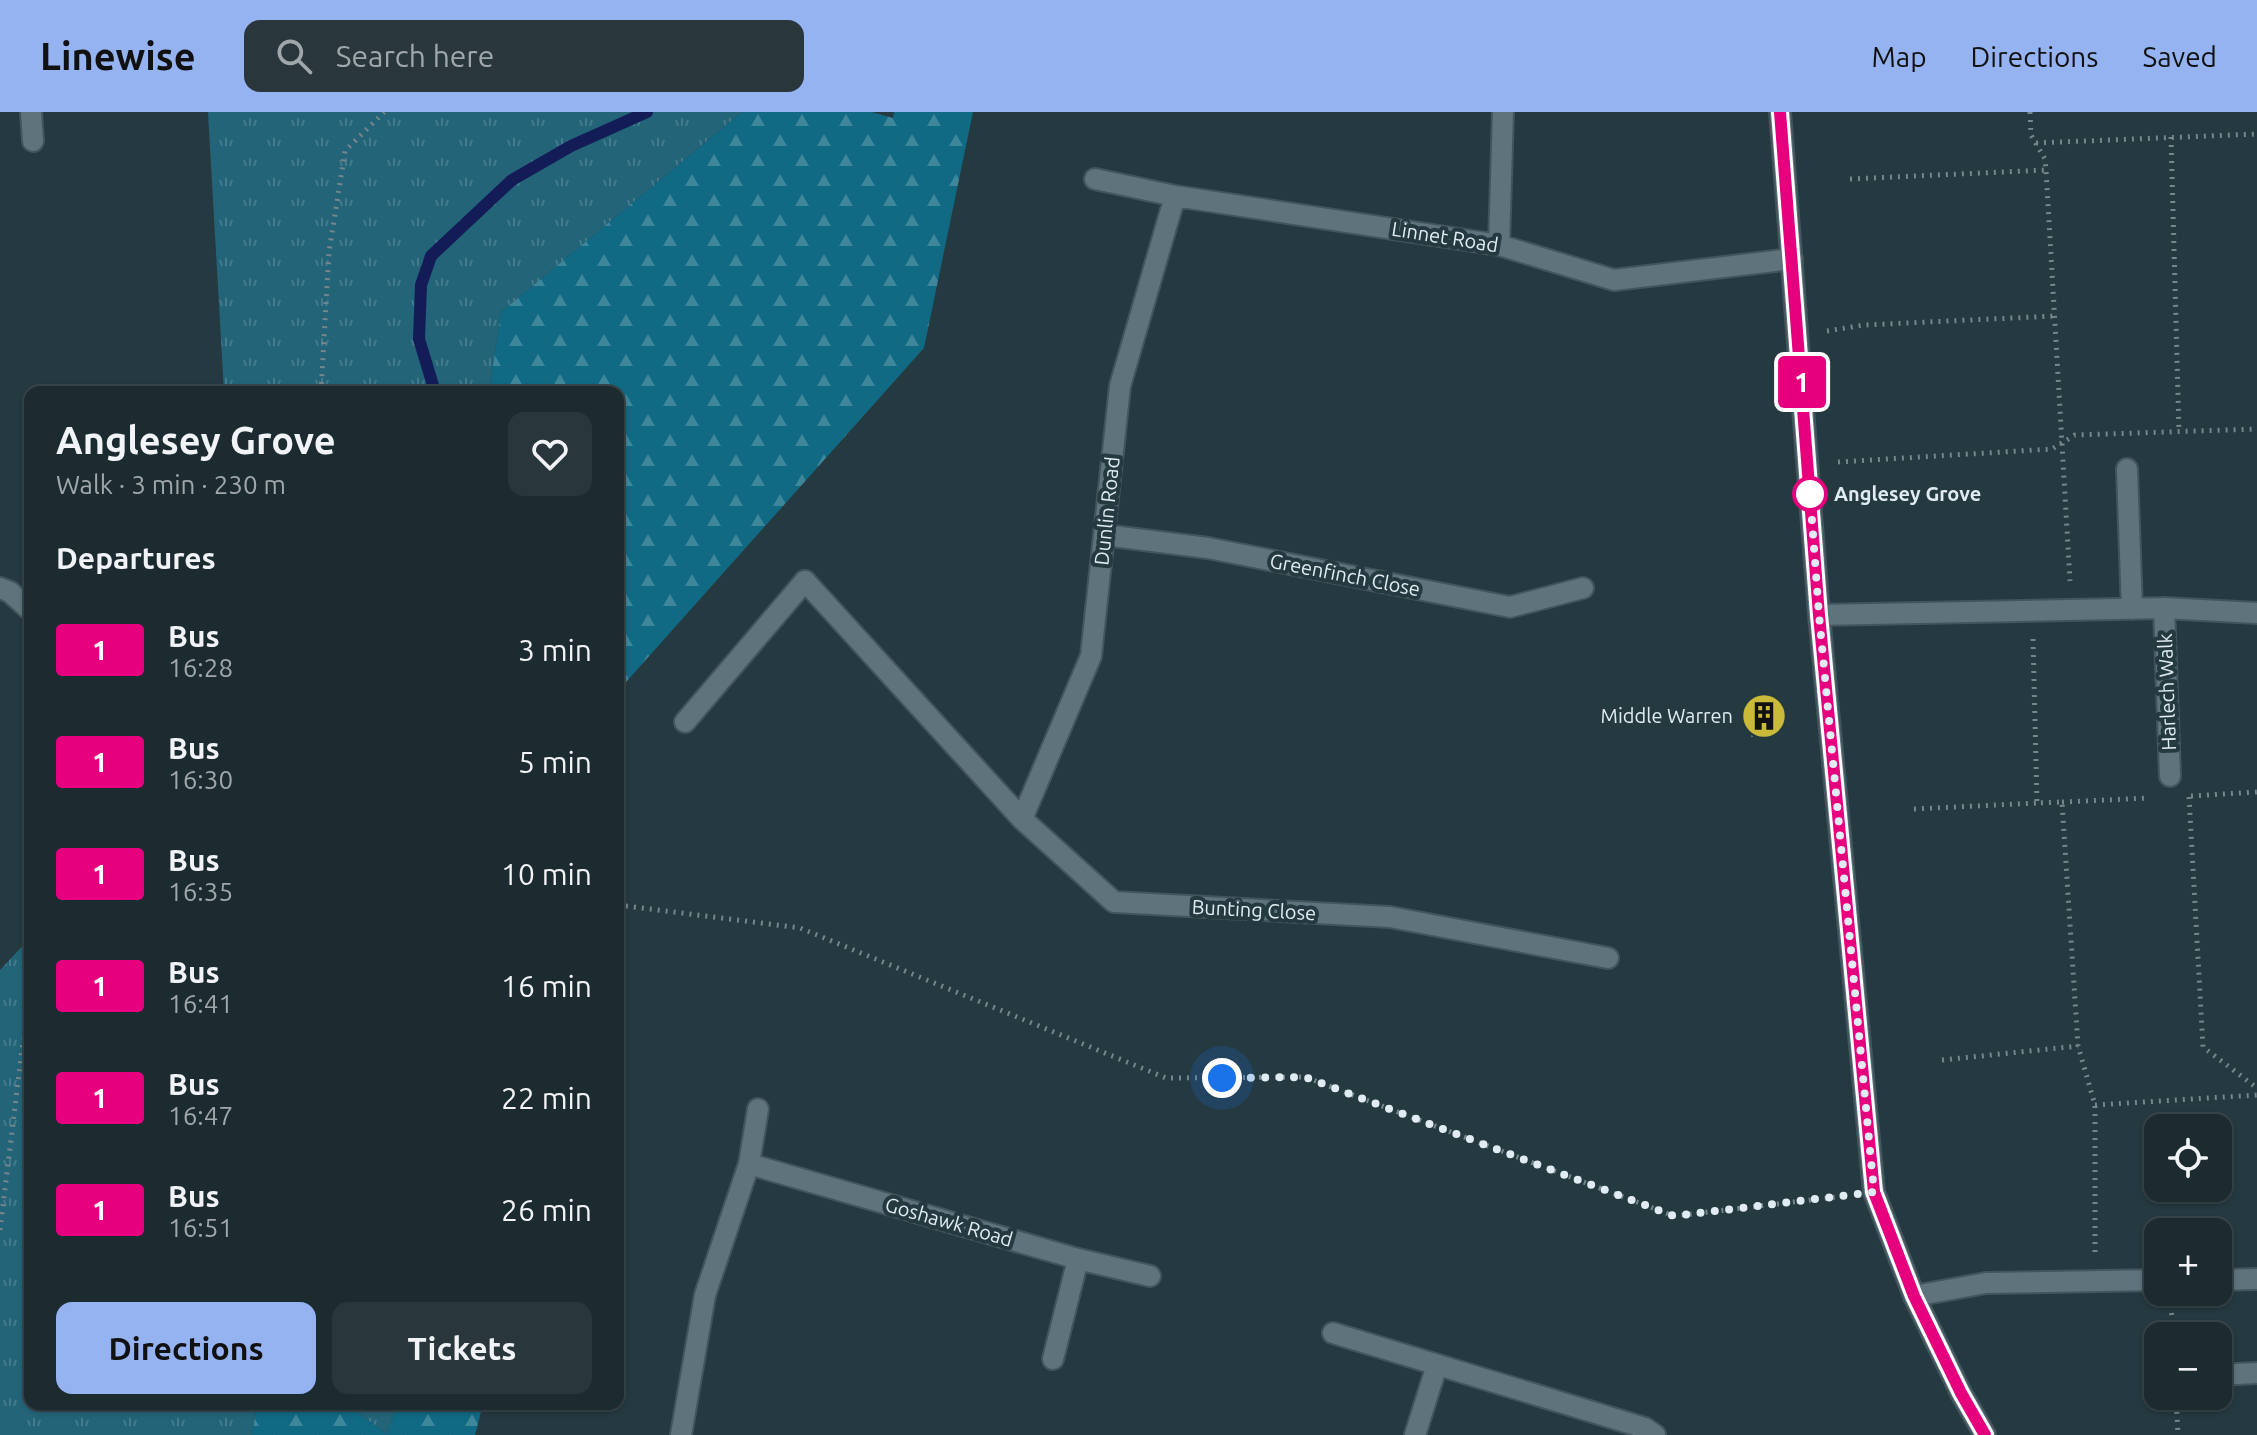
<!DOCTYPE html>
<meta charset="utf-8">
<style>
body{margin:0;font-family:Ubuntu,sans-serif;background:#29373c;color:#f1f3f6;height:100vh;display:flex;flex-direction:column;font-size:30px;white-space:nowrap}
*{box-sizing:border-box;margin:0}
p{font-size:26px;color:#a0a7ab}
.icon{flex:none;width:44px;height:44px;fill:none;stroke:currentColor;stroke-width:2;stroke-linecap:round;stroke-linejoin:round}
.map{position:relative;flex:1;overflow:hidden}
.side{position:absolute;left:24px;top:274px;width:600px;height:1024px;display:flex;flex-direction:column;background:#1c2b30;border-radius:16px;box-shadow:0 2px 6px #0004,0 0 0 2px #3a474c}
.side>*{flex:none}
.badge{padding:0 16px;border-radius:6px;font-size:28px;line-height:52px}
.tools{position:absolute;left:2144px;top:1002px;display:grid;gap:16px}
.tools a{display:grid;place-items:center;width:88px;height:88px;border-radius:16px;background:#1c2b30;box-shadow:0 2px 6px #0004,0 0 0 2px #3a474c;font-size:40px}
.you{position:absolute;width:40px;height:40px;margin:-20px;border:6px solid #fff;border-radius:50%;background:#1a73e8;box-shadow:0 0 0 12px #1a73e833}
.map>.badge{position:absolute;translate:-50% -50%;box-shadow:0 0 0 4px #fff}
h2{padding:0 32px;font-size:30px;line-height:72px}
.round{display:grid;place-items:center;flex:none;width:84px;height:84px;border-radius:16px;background:#29373c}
.head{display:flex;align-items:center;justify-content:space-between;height:136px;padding:0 32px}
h1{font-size:38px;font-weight:600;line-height:60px}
.action{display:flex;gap:16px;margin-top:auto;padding:16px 32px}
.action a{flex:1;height:92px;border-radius:16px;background:#95b2f1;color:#111;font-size:32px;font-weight:600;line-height:92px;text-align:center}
.action a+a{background:#29373c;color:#f1f3f6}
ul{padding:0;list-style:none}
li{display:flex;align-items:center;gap:24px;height:112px;padding:0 32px}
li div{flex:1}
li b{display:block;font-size:30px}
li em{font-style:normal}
li .badge{min-width:88px;font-weight:700;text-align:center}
header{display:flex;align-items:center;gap:48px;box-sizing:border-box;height:112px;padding:0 40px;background:#95b2f1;color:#111}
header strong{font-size:38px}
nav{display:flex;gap:44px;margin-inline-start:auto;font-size:28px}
.search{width:560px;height:72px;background:#29373c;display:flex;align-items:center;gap:20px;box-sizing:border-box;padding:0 28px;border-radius:16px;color:#a0a7ab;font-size:30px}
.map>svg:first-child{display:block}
.grass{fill:url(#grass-tufts)}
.forest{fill:url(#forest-firs)}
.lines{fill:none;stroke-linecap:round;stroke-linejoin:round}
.stream{stroke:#141c58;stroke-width:12}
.building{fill:url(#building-back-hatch);stroke:#576f70;stroke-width:2}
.service-casing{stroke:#43555c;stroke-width:24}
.minor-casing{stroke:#43555c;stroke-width:24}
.tertiary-casing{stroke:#43555c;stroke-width:24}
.path{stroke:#75868c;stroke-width:5;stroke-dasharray:2 6;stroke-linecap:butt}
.service{stroke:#5e737c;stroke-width:20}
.minor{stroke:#5e737c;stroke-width:20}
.tertiary{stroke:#5e737c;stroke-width:20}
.line-casing{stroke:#fff;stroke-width:18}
.line{stroke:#e6007e;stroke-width:12}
.walk{stroke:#e0ecf1;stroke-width:8;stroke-dasharray:0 14.4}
.stop-dot{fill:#fff;stroke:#e6007e;stroke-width:4}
.labels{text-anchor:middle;stroke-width:8;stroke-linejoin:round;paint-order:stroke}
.street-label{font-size:20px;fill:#e0ecf1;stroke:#253940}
.stop-label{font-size:20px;font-weight:bold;fill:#e0ecf1;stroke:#253940;text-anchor:start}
.poi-label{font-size:20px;fill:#e0ecf1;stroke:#253940;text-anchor:end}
</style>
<header>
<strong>Linewise</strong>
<div class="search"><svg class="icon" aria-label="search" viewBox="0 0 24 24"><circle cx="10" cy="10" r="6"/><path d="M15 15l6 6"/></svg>Search here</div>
<nav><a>Map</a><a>Directions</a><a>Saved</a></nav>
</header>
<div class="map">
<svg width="2257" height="1323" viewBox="0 0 2257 1323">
<defs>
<pattern id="grass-tufts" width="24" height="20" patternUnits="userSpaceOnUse" patternTransform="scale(2)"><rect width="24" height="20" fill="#246479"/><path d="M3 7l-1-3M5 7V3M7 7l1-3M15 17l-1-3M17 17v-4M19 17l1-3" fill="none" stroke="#447a8c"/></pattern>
<pattern id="forest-firs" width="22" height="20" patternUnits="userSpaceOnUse" patternTransform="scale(2)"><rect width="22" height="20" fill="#106a83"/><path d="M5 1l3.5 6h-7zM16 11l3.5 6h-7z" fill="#3e879b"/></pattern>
<pattern id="building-back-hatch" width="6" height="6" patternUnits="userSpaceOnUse" patternTransform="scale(2)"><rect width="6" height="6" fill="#374e4f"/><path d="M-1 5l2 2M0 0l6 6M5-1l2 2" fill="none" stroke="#546869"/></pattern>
</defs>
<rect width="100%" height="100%" fill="#253940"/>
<path class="grass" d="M208,0H742L501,200L489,280H224Z
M30,826V1292H257L252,1323H0V858Z
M346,1292H398L387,1322Z"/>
<path class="forest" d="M742,0H872L893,6L894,0H973L924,236L618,579V280H489L501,200Z
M257,1292H346L387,1322L398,1292H483L475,1323H252Z"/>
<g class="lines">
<path class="stream" d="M435,280L419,227L421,173L431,144L512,68L571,34L647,0"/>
</g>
<path class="building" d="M1777,587L1776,615L1752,624L1751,592Z"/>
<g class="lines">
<g class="service-casing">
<path id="service" d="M685,610L805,469
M2218,1263L2257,1261"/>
</g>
<g class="minor-casing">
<path id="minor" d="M31,0L33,29
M1095,67L1175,84L1499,133L1614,168L1792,147
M1499,133L1503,0
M2127,357L2132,497
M1104,423L1208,436L1510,495L1583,476
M805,469L1022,707L1114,790L1390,805L1608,846
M0,476L10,480L30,498
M2164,496L2170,664
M1819,503L2164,496L2257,501
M1022,707L1091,544L1120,274L1175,84
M749,1052L1078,1147L1150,1164
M2218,1168L2257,1167
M1914,1184L1986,1171L2158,1168
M1333,1221L1645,1316L1655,1323
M1053,1247L1078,1147
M681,1323L705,1183L749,1052L758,997
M1415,1323L1437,1253"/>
</g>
<g class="tertiary-casing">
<path id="tertiary" d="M1780,0L1819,503L1874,1080L1914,1184L1961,1281L1985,1323"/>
</g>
<path class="path" d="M2030,0L2031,23L2045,47L2046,58L2070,469
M2171,25L2179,320
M2036,31L2257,22
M1850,67L2046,58
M1827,219L1864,213L2055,204
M321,280L329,140L345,39L384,0
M1838,350L2052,337L2075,323L2257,317
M2033,527L2037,691L2062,690L2078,934L2095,993V1140
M2191,684L2257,680
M2189,685L2203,935L2257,976
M2062,690L2149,686
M1914,697L2037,691
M618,793L800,816L1166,966L1305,965L1674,1104L1845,1084
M1942,948L2078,934
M2095,993L2257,983
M0,1118L23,929L30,910
M2171,1193L2173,1224
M2176,1284L2178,1323"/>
<use href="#service" class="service"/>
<use href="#minor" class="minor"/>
<use href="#tertiary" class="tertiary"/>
</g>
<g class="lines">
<g class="line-casing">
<path id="line" d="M1780,0L1819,503L1874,1080L1914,1184L1961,1281L1985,1323"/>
</g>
<use href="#line" class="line"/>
<path class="walk" d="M1222,966L1305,965L1674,1104L1874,1080L1819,503L1810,382"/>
</g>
<defs>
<g id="building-disc" transform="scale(2.3)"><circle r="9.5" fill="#caba39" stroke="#253940"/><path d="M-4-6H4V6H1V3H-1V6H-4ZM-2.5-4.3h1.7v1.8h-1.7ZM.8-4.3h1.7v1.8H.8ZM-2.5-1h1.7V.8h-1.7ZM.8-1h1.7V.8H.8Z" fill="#111"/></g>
</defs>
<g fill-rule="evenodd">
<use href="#building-disc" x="1764" y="604"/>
</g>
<circle class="stop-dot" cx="1810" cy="382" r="16"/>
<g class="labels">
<g class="street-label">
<text transform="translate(1445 125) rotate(9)" y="7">Linnet Road</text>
<text transform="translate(1107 399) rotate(-84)" y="7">Dunlin Road</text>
<text transform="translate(1345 463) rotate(11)" y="7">Greenfinch Close</text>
<text transform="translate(2167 580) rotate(-92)" y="7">Harlech Walk</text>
<text transform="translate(1254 798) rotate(3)" y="7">Bunting Close</text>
<text transform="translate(949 1110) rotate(16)" y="7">Goshawk Road</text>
</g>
<g class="stop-label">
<text x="1834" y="389">Anglesey Grove</text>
</g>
<g class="poi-label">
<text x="1733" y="611">Middle Warren</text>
</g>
</g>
</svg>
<div class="tools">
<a><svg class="icon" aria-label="locate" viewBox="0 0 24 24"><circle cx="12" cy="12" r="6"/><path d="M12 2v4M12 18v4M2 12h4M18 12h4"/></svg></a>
<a>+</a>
<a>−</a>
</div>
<div class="you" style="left:1222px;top:966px"></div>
<b class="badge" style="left:1802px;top:270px;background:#e6007e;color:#fff">1</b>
<section class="side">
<div class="head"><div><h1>Anglesey Grove</h1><p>Walk · 3 min · 230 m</p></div><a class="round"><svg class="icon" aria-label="heart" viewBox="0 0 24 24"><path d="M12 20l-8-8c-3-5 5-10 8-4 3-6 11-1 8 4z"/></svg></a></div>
<h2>Departures</h2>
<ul>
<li><span class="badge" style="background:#e6007e;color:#fff">1</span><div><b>Bus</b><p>16:28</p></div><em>3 min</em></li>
<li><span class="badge" style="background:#e6007e;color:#fff">1</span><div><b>Bus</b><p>16:30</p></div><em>5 min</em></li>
<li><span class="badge" style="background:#e6007e;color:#fff">1</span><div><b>Bus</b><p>16:35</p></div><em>10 min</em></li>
<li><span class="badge" style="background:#e6007e;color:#fff">1</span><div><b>Bus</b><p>16:41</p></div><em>16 min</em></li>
<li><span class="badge" style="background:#e6007e;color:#fff">1</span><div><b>Bus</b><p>16:47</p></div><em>22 min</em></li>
<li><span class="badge" style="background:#e6007e;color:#fff">1</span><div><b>Bus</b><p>16:51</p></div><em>26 min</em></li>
</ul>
<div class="action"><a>Directions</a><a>Tickets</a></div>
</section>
</div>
